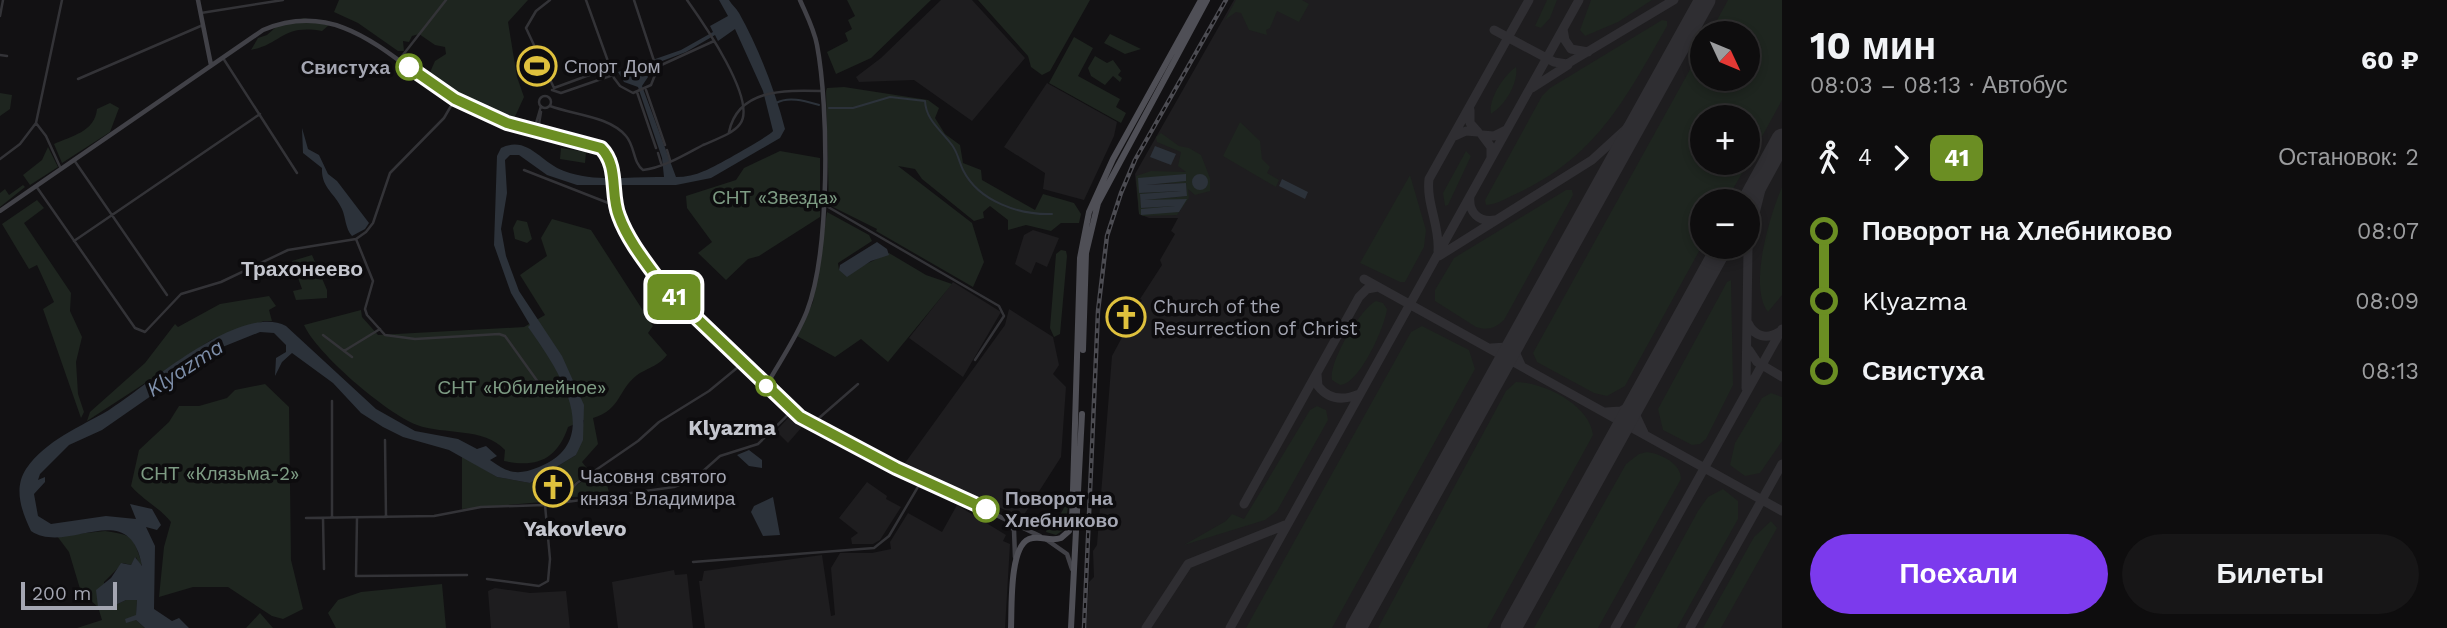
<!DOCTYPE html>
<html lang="ru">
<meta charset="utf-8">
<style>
body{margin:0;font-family:"Work Sans",sans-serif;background:#171617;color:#f1f3f6;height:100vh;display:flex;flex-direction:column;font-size:26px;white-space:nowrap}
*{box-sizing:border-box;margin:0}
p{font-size:23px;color:#9b9c9e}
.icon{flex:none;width:38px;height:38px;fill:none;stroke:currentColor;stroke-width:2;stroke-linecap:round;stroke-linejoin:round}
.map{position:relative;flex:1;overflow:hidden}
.details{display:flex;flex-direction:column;background:#0e0d0e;width:665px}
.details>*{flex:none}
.badge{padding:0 14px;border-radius:10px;font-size:24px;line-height:46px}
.needle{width:46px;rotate:134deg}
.tools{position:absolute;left:1690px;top:21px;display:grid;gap:14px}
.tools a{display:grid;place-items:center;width:70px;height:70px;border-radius:50%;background:#0e0d0e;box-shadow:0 4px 10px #0003,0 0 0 2px #2e2d2e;font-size:35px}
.scale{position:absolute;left:21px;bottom:18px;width:96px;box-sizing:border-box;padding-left:7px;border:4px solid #a4a6b2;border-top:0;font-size:19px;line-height:24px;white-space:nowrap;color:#a4a6b2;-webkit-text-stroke:5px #0d0c0e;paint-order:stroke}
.map>.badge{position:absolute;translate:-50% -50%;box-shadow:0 0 0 4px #fff}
.legs{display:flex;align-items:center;gap:10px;height:77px;padding:0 28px;font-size:23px}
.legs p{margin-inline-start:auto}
.head{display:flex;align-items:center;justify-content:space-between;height:119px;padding:0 28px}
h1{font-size:38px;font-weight:700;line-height:52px}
.primary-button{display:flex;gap:14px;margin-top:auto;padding:14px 28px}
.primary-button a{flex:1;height:80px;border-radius:42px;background:#7c3aed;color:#fff;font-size:28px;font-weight:700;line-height:80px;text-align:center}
.primary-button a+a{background:#171617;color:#f1f3f6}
ul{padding:0 28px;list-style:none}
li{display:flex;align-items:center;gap:24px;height:70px;font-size:26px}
li i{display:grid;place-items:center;width:10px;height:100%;margin:0 9px;background:currentColor}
li i::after{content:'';width:18px;height:18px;margin:-9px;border:5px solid;border-radius:50%;background:#0e0d0e}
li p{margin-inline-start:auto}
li:first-child i{background:linear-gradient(#0000 50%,currentColor 0)}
li:last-child i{background:linear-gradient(currentColor 50%,#0000 0)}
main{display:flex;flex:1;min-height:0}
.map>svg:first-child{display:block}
.built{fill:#1e1d1f;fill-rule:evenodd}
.green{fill:#1e251f;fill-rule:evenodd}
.water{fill:#2c323a;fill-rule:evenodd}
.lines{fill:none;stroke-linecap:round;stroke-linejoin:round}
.stream{stroke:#2c323a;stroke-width:2}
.taxiway{stroke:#2f2e32;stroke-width:9}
.runway{stroke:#2f2e32;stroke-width:21}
.street{stroke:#333337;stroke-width:2.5}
.secondary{stroke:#414147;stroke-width:4.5}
.primary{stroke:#4f4f56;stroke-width:6}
.rail-casing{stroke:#4c4c52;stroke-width:4.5}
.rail{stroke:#0d0c0e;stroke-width:2;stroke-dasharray:5;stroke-linecap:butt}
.line-1-casing{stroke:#fff;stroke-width:16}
.line-1{stroke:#6b8e23;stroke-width:10}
.stop-1-dot{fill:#fff;stroke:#6b8e23;stroke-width:3.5}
.labels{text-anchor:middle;stroke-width:7;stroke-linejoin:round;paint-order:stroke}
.poi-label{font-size:19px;fill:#a4a6b2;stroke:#0d0c0e;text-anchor:start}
.stop-label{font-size:19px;font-weight:bold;fill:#a4a6b2;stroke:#0d0c0e;text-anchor:end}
.park-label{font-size:19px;fill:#7d9b83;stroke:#0d0c0e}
.neighbourhood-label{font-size:21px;font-weight:bold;fill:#c4c6ce;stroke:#0d0c0e}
.water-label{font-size:21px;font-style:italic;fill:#7e8faa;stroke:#0d0c0e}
</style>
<main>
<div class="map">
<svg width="1782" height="628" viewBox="0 0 1782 628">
<rect width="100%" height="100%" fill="#121113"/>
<path class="built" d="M941,0H972L1025,58L972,121L914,80L859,82L856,77L881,58Z
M1234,0H1782V628H1086L1089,582L1094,577L1093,551L1097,545L1112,356L1142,300L1140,299L1162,265L1160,260L1175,234L1171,231L1178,218H1149L1139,214L1135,174ZM1703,33H1748V79H1703ZM1703,117H1748V163H1703ZM1703,201H1748V247H1703Z
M1047,83L1117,122L1114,136L1084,200L1043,189L1045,173L1004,147Z
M1033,230L1059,238L1047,267L1036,262L1031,274L1015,264L1024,235Z
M953,282L1001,312L963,377L909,338Z
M1009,309L1053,337L1059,365L1053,374L1066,387L1061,457L1022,518L905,463L1005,325Z
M789,417L802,427L788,443L776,431Z
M867,482L887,496L886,499L901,507L880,540L873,544H852L851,538L858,533L839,518Z
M957,505L1006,535L1003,541L1010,544L1005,628H705L699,581H702L704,571L822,555L831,616L835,615L831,568L840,553H872L891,549L890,542L908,513L942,532Z
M674,570L675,575L687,574L693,628H618L612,582Z
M495,588L530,593L566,591L570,628H491L488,591Z"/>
<path class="green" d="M339,0H528L508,22L517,77L524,97L513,121L467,101L428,77L435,61L446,54L445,47L435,45L419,34L412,36L409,42L403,41L404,51H398L358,23L334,12Z
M847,0H931L871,58L836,74L827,52L848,41L845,33L852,29L848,20L855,16Z
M978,0H1090L1050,71L1042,75L1031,67L1028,56Z
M1236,0H1302L1309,4L1299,22L1277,11L1270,28L1266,30L1267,35L1249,30L1241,13L1236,12L1225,20Z
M1547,0H1557L1550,18L1541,28L1535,26Z
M1591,0H1652L1618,22L1585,36L1580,30Z
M1728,0H1782V100L1748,162V117H1703V163H1748L1726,201H1703V244L1625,386L1607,396L1594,393L1537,362L1533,353L1703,46V79H1748V33H1710Z
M304,18L329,25L322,31C282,24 282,44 251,50L258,38L267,35L277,26Z
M1662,20L1667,21V26C1627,96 1598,155 1520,192C1510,196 1497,205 1486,205L1485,200L1542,96L1550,88Z
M1110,34L1141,49L1125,54L1104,43Z
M1074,37L1093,48L1078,76L1120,99L1116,107L1126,113L1121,123L1049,83Z
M1095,56L1107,63L1113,60L1121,71L1118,75L1122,78L1120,82L1113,76L1105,85L1091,76L1088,68Z
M1516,67C1519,82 1505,106 1491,114C1488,99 1504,75 1516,67Z
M844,87L928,100L939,108L935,118L945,134L960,145L963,163L981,170L982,180L1035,210L1043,194L1074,203L1081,214L1079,223H1061L1051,231L1026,225L1008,230V220L990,206L983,212L984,218L974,221L922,179L915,169L898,166L972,223L984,262L973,287L876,231L877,229L829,205L826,91L827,88Z
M0,93L12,95L10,109L0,116Z
M110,103L119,108L110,132L62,163L54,144C71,136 95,132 97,109Z
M1240,122L1260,141L1262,159L1270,167L1267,173L1279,180L1276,187L1223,156Z
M1161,133L1179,146L1189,148L1201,155L1210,178V191L1195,195L1188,189L1189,198L1177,215L1143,216L1139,214L1136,176L1151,171L1186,172L1178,166L1181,152L1157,142L1156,137ZM1139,178L1186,181L1146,184L1186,183L1187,196L1145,200V202L1186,199L1179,212L1175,205L1141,208L1140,195L1181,191L1140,193Z
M48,147L58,167L30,185L23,175L42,160Z
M561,148L586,152L585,163L560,159Z
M780,151L820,158V217L759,256L748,259L726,280L698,253L712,242L687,208L686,196L736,180L744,168Z
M1466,151L1471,156L1448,205L1445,206L1443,193Z
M1410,175L1426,230L1424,247L1405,282H1400L1360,263Z
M23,185L25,187L0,207V193L5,189L9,195Z
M1782,187V295L1768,312C1748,286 1770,215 1782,187Z
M1566,190H1572L1573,195L1504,320C1495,328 1488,331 1476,327L1435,301V290L1454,258Z
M37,200L44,208L24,223L71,293L70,311L82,337L76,362L78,394L84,412L81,418L43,309L54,302L37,265L29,269L2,224Z
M827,212L869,235L872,241L838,263L839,270L862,266L889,253L926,275L952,284L888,362L861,339L835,357L797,336L813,302Z
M552,219L591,230L653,326L648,333L667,355C659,365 651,367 640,373C618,387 622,410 593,418L598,444L582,462L590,472L573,484L564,500L462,509V456L497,477L530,483L576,455L584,420L568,427C557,460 536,468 504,461L505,450C484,427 444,435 417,425C386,413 317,354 304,325L361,310L362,317L378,335L524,327L545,315L520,275L547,256L541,238Z
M517,220L527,222L532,239L527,243L515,239L513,228Z
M1061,250L1066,251L1067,256L1060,334L1054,337L1050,328L1056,254Z
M312,255L327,290V298L296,300L293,291L302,289L292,261Z
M1731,280L1733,385L1706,439L1700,444L1692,445L1663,430L1658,409L1727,282Z
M269,296L276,306L269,310L272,321H264L211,340L87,421L90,412L145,363L175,324L178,327L220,304Z
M1376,301L1383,303L1387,309C1385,327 1359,385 1340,385L1332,380C1328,363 1360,309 1376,301Z
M1422,326L1469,350L1475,369L1332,628H1246L1411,332Z
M1516,382C1543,382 1590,405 1593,435L1487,628H1378L1506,391Z
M265,384L289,407L291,560L303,609L283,619L272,616L228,587H193L159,597L164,547L171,522C159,507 144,501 131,486L139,450L169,422L179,406H199L227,398L235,390Z
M1771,393L1782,397V441L1760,473L1745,476L1730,465L1735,443L1762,398Z
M1317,406L1326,410L1328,420L1277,511L1265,520L1184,545L1226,521L1232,514L1244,519L1310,410Z
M1647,452C1661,454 1681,463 1681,479L1598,628H1534L1626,464L1639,454Z
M598,470L606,481L610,496L571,497L573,488Z
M1723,489L1738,501V519L1677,628H1634L1698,511L1708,497Z
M1069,499L1065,529L1056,535L1046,532L1048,522H1056Z
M1771,521L1777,528L1721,628H1703L1754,537Z
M105,531C133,535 133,536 142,564L140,566L136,557L131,565L123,563L104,582L105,610L126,600H137L136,620L145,628H77L102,620L98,607L81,592L69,552L57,536Z
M442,584L446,628H336L328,613L338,600L361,592Z
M260,613L273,628H246Z"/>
<path class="water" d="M719,0H729C732,5 736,8 739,13C758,47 775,90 785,129L780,138L711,178L676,185H577L547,175L519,155H510L505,160L507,193L501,229L506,256L519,291L562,356L584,405L583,440L576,455L530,483L497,477L449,450L403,437L383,427L361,413L333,383L292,353L282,362L275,376L276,358L286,352V345L274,333L260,332L220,348L102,430L69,445L40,474L38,480L45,477V482L34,494L38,516L51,524L106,516L136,519L130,504L152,509L161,525L157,530L146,527L155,546L154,609L172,621L179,618L189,628H145L136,620L126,623L125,619L136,615L137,600H126L105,610L98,607L96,590L111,578L121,563L131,565L135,557L142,566C129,495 68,556 31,531C22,512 13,489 26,469C46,440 80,427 109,410C147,386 241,302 286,326L376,409L415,431L458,439L477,449L486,446L497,456L490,460C508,473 517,476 539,467C607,440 556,366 528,327L530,325L511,293L494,245L497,156L501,148C528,135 541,163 564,171C596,183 631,176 664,177L662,158L638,87L624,82L618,72L681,50L713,32L710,26L728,16ZM735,29L763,91L773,131C771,135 713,168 704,171C695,175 686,177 676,177L642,86L648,77L649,66L686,52L715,35L718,41Z
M302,128L308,149L319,155L328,174L337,181L369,223L365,229L352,236C345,228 346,218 342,209C335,193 321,188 322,168L303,153Z
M1155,146L1176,154L1171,165L1150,157Z
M1186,174V181L1146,185L1186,183L1187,196L1145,200L1187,199L1179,212L1141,215V209L1175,206L1141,208L1140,194L1181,191L1139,193L1138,178Z
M1192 182a8 8 0 1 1 16 0a8 8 0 1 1-16 0Z
M1282,179L1308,192L1305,199L1279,186Z
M877,242L887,249L889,255L871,261L847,277L839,270L840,265Z
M749,450L762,460V468L749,466L737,455Z
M773,497L780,535L763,536L751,512L754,506Z"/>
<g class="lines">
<path class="stream" d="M776,103C789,96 805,101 819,105
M829,108H853L890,97L925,101C926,120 940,129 952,145C958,153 959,162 963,170C979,202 1020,215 1052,214"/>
<path class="taxiway" d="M1563,29L1565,40L1571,49L1588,52
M1494,30L1554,62L1567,64L1674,0
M1532,88L1568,65
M1455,136L1466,131L1478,132L1470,123V110
M1491,157V147L1482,135L1494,136L1506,130
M1470,196C1468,212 1479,223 1495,220
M1748,241L1767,166
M1438,251C1440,226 1426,203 1429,179L1529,0
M1439,256L1592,160L1626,129L1653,94
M1364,279L1782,511
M1748,323C1754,336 1766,340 1779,332
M1491,348L1507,347L1517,339L1516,354L1521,365
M1749,350L1757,362L1782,377
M1317,374L1318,386C1329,400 1343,401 1359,394
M1746,388L1748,247
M1606,412L1621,411L1636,402V416L1644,433
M1244,504L1359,297L1367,289L1378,287
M1146,628L1188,564L1285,525
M1230,628L1579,0
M1615,628L1782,329
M1690,628L1782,464"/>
<path class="runway" d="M1748,201L1782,139
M1356,628L1705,0
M1511,628L1722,247"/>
<path class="street" d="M550,0L536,11L526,28L554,88
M586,0L614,78L620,86L633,93L651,85L657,70L634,0
M201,13L283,0
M0,16L3,0
M0,55L7,56
M223,58L297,173
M399,60L446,0
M657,67L714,41
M78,79L203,25
M554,88L611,67
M552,90L561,93L613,75
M646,90L665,145
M637,92L656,148
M539 102a6 6 0 1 1 12 0a6 6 0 1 1-12 0Z
M550,106C574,115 609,116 626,136C635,146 633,163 643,170C663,168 686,154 703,145C714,140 733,134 740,124C758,101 702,21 687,0
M36,123L46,136L61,169
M534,130L541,106
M538,130L541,112
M729,132C738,89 784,90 821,91
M667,150L670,160
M658,153L661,163
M0,159L20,144L36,123L62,0
M74,160L167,295
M524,170L616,206
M36,186L135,328L145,332L181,294L221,282L288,250L356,239L366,232L373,223L390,173L444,118L455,99
M823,204L999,306L1004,316L975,360
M356,239L373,281L365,309L367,315L385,335L415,339L499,334L505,336L538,382
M74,241L260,114
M323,335L352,357
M344,351L380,329
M811,425L858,384
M385,440L386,517
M569,501L570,490L577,483L638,441L659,422L709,391L743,363
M332,517V401
M306,518L434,516L481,507L545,505L674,487L693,480L720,456L758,444L792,411
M323,518L324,569
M357,518L356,576L467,575
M693,562L874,548L889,536L922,480
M487,579L539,586L548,581L550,559L545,505"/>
<path class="secondary" d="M198,0L211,65
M0,211L263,30C335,0 381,49 436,88C457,102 480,112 503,122C534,135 573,131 601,148C619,166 610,194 619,216C628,241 647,264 663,286L792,411L818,429L1040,536
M766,386C780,361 797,337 807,311C830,251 829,108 817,45C814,29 806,14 800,0
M1006,520L1014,530L1015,557
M1047,540L1067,554L1072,569"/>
<path class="primary" d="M1083,350L1086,253L1098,203L1207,0
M1011,628C1012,609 1009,547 1029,539C1040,535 1050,542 1061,538L1069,531L1072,523L1080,258L1089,212L1113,159L1201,0
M1071,628L1082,414"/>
<g class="rail-casing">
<path id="rail" d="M1084,628L1098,311L1107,236L1121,193L1135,160L1226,0"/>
</g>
<use href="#rail" class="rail"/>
</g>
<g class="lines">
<g class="line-1-casing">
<path id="line-1" d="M409,67L455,99L507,123L601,148C619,166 610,194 619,216C628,241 647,264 663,286L800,417L896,468L986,509"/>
</g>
<use href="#line-1" class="line-1"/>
</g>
<defs>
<g id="stadium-ring" transform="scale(2.0125)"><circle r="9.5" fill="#0d0c0e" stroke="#dfc13d" stroke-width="1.5"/><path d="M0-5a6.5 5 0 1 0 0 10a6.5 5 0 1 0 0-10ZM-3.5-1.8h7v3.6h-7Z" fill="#dfc13d"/></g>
<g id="church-ring" transform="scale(2.0125)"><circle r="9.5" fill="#0d0c0e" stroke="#dfc13d" stroke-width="1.5"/><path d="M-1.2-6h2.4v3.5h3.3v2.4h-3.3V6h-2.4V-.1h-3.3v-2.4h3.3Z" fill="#dfc13d"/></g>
</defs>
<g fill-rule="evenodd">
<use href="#stadium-ring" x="537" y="66"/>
<use href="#church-ring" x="1126" y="317"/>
<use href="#church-ring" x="553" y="487"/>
</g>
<g class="stop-1-dot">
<circle cx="409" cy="67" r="12"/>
<circle cx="766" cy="386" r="9"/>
<circle cx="986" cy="509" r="12"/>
</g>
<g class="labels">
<g class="poi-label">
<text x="564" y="73">Спорт Дом</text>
<text x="1153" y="313">Church of the<tspan x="1153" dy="22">Resurrection of Christ</tspan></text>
<text x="580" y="483">Часовня святого<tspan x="580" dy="22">князя Владимира</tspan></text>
</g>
<g class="stop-label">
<text x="390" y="74">Свистуха</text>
<text x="1005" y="505" text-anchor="start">Поворот на<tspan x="1005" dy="22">Хлебниково</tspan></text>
</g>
<g class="park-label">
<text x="775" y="204">СНТ «Звезда»</text>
<text x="522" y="394">СНТ «Юбилейное»</text>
<text x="220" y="480">СНТ «Клязьма-2»</text>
</g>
<g class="neighbourhood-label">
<text x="302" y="276">Трахонеево</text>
<text x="732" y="435">Klyazma</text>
<text x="575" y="536">Yakovlevo</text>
</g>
<g class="water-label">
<text transform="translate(185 368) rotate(-33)" y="7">Klyazma</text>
</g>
</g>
</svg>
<div class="tools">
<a><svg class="needle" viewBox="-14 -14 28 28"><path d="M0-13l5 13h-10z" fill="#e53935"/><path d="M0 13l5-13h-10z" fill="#9b9c9e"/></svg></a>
<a>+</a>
<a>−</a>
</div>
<div class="scale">200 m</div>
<b class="badge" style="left:674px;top:297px;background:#6b8e23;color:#fff">41</b>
</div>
<section class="details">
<div class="head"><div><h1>10 мин</h1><p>08:03 – 08:13 · Автобус</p></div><b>60 ₽</b></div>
<div class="legs"><svg class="icon" aria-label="walk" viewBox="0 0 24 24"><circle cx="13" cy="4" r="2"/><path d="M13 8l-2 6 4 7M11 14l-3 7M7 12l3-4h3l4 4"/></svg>4<svg class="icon" aria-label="forward" viewBox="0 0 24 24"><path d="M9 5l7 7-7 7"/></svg><b class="badge" style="background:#6b8e23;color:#fff">41</b><p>Остановок: 2</p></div>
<ul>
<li><i style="color:#6b8e23"></i><b>Поворот на Хлебниково</b><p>08:07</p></li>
<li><i style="color:#6b8e23"></i><span>Klyazma</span><p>08:09</p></li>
<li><i style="color:#6b8e23"></i><b>Свистуха</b><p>08:13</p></li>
</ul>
<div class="primary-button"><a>Поехали</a><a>Билеты</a></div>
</section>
</main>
